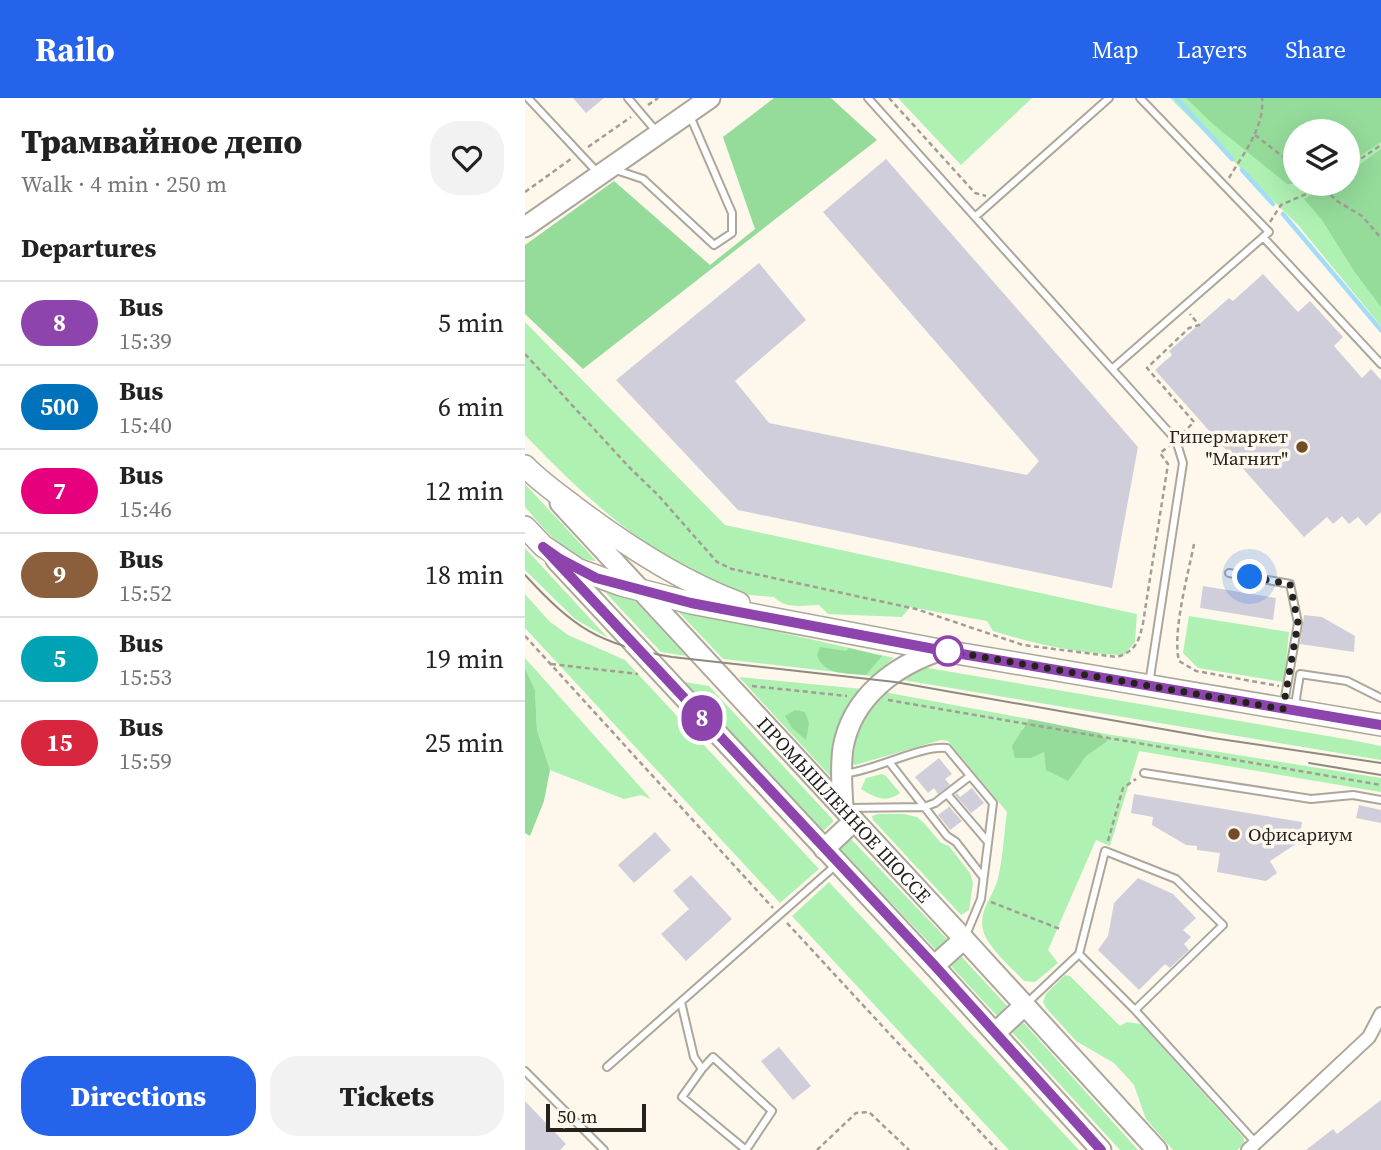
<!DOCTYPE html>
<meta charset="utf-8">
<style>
body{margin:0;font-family:"Source Serif 4",serif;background:#f2f2f2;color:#222;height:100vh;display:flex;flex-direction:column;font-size:26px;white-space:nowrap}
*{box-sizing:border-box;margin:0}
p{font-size:23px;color:#767676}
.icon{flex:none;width:38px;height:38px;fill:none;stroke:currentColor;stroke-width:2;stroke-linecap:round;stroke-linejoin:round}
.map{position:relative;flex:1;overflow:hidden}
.sheet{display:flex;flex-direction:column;background:#fff;width:525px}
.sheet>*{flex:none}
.badge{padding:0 14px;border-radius:23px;font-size:24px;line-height:46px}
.fabs{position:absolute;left:758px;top:21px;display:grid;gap:14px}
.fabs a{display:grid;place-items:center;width:77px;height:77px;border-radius:50%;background:#fff;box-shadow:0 7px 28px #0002;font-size:35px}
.scale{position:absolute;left:21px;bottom:18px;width:100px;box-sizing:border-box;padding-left:7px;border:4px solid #25221e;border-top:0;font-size:19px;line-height:24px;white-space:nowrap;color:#25221e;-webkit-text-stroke:5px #fef7eb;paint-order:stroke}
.you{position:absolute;width:35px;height:35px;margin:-18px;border:5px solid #fff;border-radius:50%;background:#1a73e8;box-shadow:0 0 0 10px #1a73e833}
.map>.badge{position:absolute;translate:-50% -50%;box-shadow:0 0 0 4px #fff}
h2{padding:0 21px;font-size:26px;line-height:63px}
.round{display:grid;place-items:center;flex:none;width:74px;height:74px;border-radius:28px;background:#f2f2f2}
.summary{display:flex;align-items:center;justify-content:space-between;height:119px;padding:0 21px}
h1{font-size:33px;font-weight:800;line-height:52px}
.cta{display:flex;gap:14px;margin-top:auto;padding:14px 21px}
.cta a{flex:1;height:80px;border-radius:28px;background:#2563eb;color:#fff;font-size:28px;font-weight:800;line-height:80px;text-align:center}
.cta a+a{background:#f2f2f2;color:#222}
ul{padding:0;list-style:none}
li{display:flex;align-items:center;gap:21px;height:84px;padding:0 21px;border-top:2px solid #e0e0e0}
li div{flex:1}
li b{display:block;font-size:26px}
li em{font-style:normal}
li .badge{min-width:77px;font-weight:700;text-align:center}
header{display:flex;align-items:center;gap:42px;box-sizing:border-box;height:98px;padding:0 35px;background:#2563eb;color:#fff}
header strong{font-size:33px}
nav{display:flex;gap:38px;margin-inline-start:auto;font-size:24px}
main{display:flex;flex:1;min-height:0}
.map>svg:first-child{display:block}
.green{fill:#aef1b3;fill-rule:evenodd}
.forest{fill:#95dc9b}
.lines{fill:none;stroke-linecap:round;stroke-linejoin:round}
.stream{stroke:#a2ddf5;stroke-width:4.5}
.building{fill:#d1cedb}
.lane-casing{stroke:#ada79b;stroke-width:10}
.street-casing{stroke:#ada79b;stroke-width:16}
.secondary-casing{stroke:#ada79b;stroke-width:23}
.primary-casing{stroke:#ada79b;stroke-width:24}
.path{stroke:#a39d95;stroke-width:2.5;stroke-dasharray:5 3.5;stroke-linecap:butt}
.lane{stroke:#fff;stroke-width:6}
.street{stroke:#fff;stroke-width:12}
.secondary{stroke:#fff;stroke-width:19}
.primary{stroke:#fff;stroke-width:21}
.tram{stroke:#8e8981;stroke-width:2}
.line-casing{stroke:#fff;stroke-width:16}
.line{stroke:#8e44ad;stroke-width:10}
.walk{stroke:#25221e;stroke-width:7;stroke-dasharray:0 12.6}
.poi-dot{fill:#724c29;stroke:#fef7eb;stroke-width:2.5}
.stop-dot{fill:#fff;stroke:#8e44ad;stroke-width:3.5}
.labels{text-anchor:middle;stroke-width:7;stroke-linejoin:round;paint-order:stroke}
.poi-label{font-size:19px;fill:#25221e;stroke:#fef7eb;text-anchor:end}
.street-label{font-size:19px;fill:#25221e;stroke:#fef7eb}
</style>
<header>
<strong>Railo</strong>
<nav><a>Map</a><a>Layers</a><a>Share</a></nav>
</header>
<main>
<section class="sheet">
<div class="summary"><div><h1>Трамвайное депо</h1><p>Walk · 4 min · 250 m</p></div><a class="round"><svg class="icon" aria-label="heart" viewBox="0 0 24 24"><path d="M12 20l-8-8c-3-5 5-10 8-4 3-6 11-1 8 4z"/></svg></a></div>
<h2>Departures</h2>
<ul>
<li><span class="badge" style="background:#8e44ad;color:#fff">8</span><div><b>Bus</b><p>15:39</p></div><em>5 min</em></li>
<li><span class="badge" style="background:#0072bc;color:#fff">500</span><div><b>Bus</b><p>15:40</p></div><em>6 min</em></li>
<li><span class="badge" style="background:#e6007e;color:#fff">7</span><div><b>Bus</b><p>15:46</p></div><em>12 min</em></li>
<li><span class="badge" style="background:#8b5e3c;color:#fff">9</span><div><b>Bus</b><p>15:52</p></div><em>18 min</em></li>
<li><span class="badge" style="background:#00a3b4;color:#fff">5</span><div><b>Bus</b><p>15:53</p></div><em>19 min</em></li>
<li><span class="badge" style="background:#d7263d;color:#fff">15</span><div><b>Bus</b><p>15:59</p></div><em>25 min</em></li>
</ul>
<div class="cta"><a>Directions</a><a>Tickets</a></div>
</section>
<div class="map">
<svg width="856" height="1052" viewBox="0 0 856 1052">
<rect width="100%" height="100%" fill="#fef7eb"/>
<path class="green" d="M373,0H507L436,67Z
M645,0H856V228L773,127ZM770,33H822V86H770Z
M0,224L200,427L612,516L610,544L599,557C555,556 510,546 468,533L462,523L385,509L377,519L303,516L294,507C278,507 261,512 249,499C239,498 227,498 217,495C132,466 61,401 0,337Z
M0,386L64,455L71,463C40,460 19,430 0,409Z
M0,450L83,540L50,521L0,472Z
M80,494L109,502L161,558L136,554Z
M0,496L24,523L43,537L100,562L294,771L255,805L0,530Z
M151,511L369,560L347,578L198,561Z
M664,518L764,534L759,584L673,570L658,555Z
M0,560L126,701L116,697L99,701L25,672L12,632L10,592L0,570Z
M391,568L826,642L856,648V662L372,581Z
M214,579L337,591L309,650L306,679Z
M160,584L184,588L309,723L298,733Z
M359,594L504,621L497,631L519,654L522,672L542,682L560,658L583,643L575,635L856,680V694L614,653L585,748L571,742L523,852L533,865L510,884L499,883C487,870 462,849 458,832C453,812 469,798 473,780C478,759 479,736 482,714L423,643L416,642L330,667L324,663C328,636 338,613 359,594Z
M357,676L361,678L375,695C361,706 349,699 336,691L341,680Z
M353,716H379L392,719L399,725L416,745L424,748L445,775L448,785L444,812L436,817L348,722L347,718Z
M325,740L422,841L411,852L314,750Z
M304,784L554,1052H484L267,818Z
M435,857L482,908L473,919L425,867Z
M540,877L545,878L595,928L602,924L616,926L718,1039L720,1045L712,1052H648L621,1021L609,987L589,965L551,943L522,911L518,904L521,896Z
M497,923L613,1052H595L486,933Z"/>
<path class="forest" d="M249,0H306L352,42L58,271L0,216V147L89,83L185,167L230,131L198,39Z
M661,0H856V44L823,66L822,33H770V86H779H762L689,27Z
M856,51V209L829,173L797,122L779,101L806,86H822L823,75Z
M295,549L321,553L324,550L357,558L341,577C322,575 299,578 292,557Z
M0,570L10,592L12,632L25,672L19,703L5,738L0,735Z
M270,612L280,614L284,625L281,642L267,630L260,618Z
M504,621L575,635L583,643L561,658L543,683L521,672L519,654L506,660H490L487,648Z"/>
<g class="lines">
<path class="stream" d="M651,0L707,61
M717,72L748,106
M758,116L856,232"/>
</g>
<path class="building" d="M48,0H79L61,15Z
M361,61L613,349L587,490L213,412L91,282L234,165L281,222L210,283L244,325L502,377L514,363L298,114Z
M738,176L773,214L785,203L818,239L809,248L837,280L846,271L856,282V414L841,428L833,419L824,426L817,418L808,426L802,419L779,439L630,272L647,257L644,253L704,200L708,203Z
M678,488L751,500L748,522L675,510Z
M779,517L797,519L830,538L829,554L775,546Z
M414,660L427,676L420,681L425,687L413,696L409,690L403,695L390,679Z
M447,690L459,705L446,715L430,697L432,695L435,699Z
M609,696L777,724L774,744L745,763L752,775L741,783L692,774L695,755L672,752V748L661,747L627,727L628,719L606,715Z
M420,704L437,723L425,732L413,717L424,709Z
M834,707L856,712V725L831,720Z
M130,734L146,752L109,785L93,767Z
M166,777L207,821L161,863L136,836L164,811L148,793Z
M613,780L648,796L671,820L658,832L666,839L659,846L664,852L645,870L640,866L614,892L573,852L583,838L589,805Z
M254,949L286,988L268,1002L236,963Z
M856,1002V1052H781L808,1031L812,1036Z
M0,1003L41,1046L35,1052H0Z"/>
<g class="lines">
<g class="lane-casing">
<path id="lane" d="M3,0L73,75
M103,0L131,33
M343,0L651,342L658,365L624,586
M91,72L118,81L189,147L207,135V115L165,18
M451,118L584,0
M738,139L856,266
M587,271L744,134L615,0
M704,475L765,486L773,525L759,605
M770,607L775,576L822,583L856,600
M365,665L422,738L431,744L458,779
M619,675L786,701L828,697L856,702
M318,676C350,673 395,647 422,650L468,705L456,801L441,837
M422,696L463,744
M323,710L399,709L410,705L445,678
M554,856L580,753L651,781L698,827L610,912
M156,904L169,959L177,971L157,999L221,1052L247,1013L188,959L177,971
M501,906L554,856L610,912L731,1045
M82,969L311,767
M0,973L79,1052"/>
</g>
<g class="street-casing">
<path id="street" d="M723,1052L844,939L856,916"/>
</g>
<g class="secondary-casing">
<g id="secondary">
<path d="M0,129L185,0"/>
<path id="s1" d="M35,405L439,841L632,1052"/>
<path d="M31,462L409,868L576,1052"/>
<path d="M318,710C317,690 315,670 318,650C327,599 370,567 417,552"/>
<path d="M299,751L329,723"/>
<path d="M409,868L439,841"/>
<path d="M470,935L500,907"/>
</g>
</g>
<g class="primary-casing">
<path id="primary" d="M0,368C14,383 33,396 50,409C100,447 155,483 214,505
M0,429L18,448L52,471L96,487L166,505L425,554L856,627"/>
</g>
<path class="path" d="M364,0L450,95L461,98
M123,7L133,0
M730,37L770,68
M63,49L106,19
M822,70L856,47
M704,80C718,56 740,29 737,0
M792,86L797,89L801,86
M0,94L46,61
M745,124L756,107L797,89L812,103L837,118L856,140
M0,256L104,369L133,397L192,464L207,471L391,511L498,547L592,559C611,553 614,543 618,525L643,366L635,355L644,348
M657,336L669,324L622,270L664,230L674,227L665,216
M669,446C663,477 647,534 654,563L671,573L754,588
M0,538L248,810
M26,566L113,576
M227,588L322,598
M363,602L856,687
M583,743L598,690L611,681
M466,804L535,831
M262,825L472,1052
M292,1052L331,1015L344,1014L384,1052"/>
<use href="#lane" class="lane"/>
<use href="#street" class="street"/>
<use href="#secondary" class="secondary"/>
<use href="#primary" class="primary"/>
<path class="tram" d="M0,477C49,530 74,547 147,559L370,584L688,640L856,665
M784,665L856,677"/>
</g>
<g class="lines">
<g class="line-casing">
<path id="line" d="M576,1052L410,868L18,449L35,461L71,480L166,505L425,554L856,627"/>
</g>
<use href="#line" class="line"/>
<path class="walk" d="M423,553L758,611L773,525L765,486L725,479"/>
</g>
<g class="poi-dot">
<circle cx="777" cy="349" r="7"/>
<circle cx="709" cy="736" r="7"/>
</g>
<circle class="stop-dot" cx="423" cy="553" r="14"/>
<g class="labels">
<g class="poi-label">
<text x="763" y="345">Гипермаркет<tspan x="763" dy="22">"Магнит"</tspan></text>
<text x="723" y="743" text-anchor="start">Офисариум</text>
</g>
<g class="street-label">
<text dy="7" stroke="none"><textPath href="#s1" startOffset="418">ПРОМЫШЛЕННОЕ ШОССЕ</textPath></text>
</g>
</g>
</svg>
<div class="fabs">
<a><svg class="icon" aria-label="layers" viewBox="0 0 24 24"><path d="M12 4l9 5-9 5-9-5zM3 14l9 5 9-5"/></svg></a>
</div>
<div class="scale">50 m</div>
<div class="you" style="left:725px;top:479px"></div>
<b class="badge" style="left:177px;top:620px;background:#8e44ad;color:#fff">8</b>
</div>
</main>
